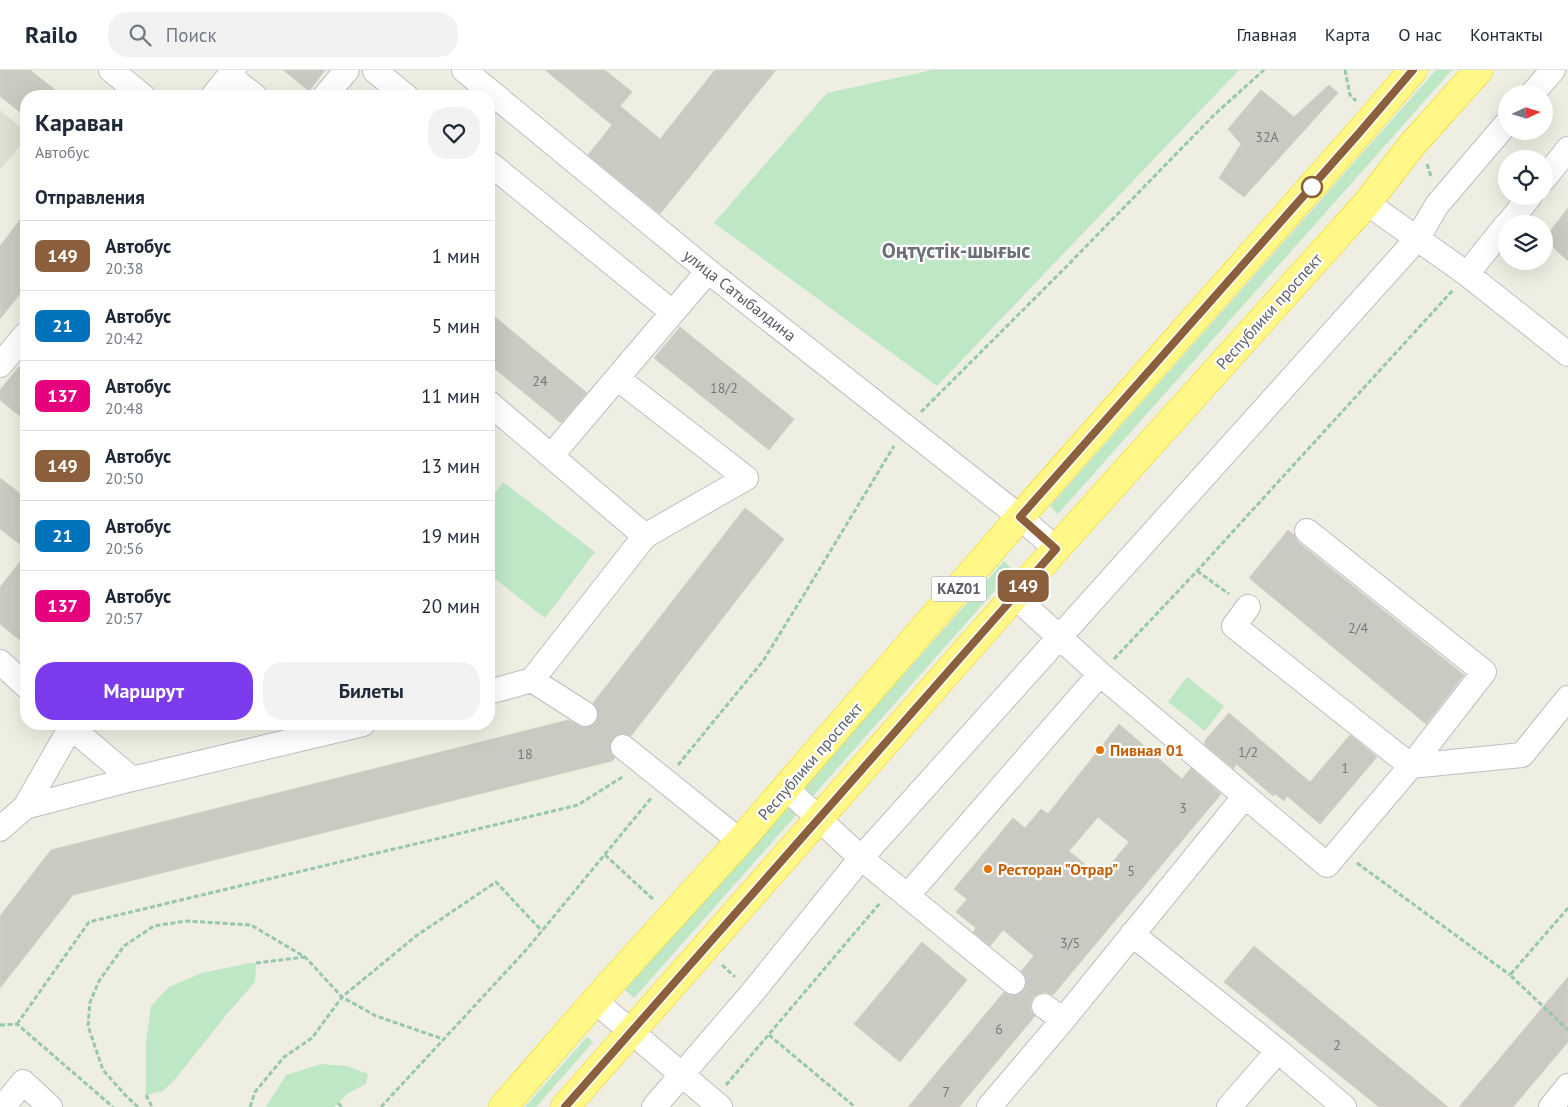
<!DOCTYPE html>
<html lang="ru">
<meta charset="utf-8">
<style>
body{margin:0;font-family:"PT Sans",sans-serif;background:#f2f2f3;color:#1f2937;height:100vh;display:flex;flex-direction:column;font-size:19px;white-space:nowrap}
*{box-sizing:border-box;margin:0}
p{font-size:16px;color:#747a83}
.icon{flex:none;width:28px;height:28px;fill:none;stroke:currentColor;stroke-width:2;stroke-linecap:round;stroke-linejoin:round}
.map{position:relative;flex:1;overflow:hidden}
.sheet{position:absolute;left:20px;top:20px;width:475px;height:640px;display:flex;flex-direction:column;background:#fff;border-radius:20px;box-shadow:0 5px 20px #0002}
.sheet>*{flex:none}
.badge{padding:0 10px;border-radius:8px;font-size:18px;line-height:32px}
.needle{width:32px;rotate:86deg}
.controls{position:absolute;left:1498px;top:15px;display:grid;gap:10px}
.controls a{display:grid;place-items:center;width:55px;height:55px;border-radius:50%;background:#fff;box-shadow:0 5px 20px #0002;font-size:25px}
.map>.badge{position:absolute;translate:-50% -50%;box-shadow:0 0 0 2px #fff}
h2{padding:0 15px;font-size:19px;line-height:45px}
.round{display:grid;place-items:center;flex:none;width:52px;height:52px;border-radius:20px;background:#f2f2f3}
.overview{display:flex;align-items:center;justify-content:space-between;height:85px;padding:0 15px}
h1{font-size:24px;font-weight:700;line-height:38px}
.button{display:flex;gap:10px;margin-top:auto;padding:10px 15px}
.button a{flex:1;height:58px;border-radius:20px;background:#7c3aed;color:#fff;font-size:20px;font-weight:700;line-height:58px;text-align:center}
.button a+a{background:#f2f2f3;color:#1f2937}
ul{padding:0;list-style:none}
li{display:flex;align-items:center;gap:15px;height:70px;padding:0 15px;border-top:1px solid #e0e1e3}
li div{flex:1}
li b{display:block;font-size:19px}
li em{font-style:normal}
li .badge{min-width:55px;font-weight:700;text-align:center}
header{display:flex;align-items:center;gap:30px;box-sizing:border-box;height:70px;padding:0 25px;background:#fff;border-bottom:1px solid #e0e1e3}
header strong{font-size:24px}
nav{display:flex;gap:28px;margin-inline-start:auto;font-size:18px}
.search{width:350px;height:45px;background:#f2f2f3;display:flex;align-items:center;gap:12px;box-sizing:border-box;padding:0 18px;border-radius:20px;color:#747a83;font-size:19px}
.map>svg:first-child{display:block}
.education{fill:#deded1}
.green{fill:#bee7c6}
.building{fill:#cbcac2;stroke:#d3d1c1;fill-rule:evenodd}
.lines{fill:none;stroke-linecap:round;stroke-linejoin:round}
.minor-tunnel{stroke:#c9cac2;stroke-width:24;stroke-dasharray:24 12;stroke-linecap:butt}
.minor-casing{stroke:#bdbec5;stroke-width:26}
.highway-casing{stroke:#f1d400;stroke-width:29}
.path{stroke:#96c8ae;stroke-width:3;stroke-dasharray:5 2.5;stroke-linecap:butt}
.minor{stroke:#fff;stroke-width:24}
.highway{stroke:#fff889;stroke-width:28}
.line-casing{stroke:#fff;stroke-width:11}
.line{stroke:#8b5e3c;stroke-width:8}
.stop-dot{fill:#fff;stroke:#8b5e3c;stroke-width:2.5}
.food-dot{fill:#e8710a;stroke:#fff;stroke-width:2}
.labels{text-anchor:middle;stroke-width:4.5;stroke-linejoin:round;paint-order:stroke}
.number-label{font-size:14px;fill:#77787c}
.shield{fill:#fff;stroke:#8c8e92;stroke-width:1}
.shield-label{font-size:15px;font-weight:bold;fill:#5b5d64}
.street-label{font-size:16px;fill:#5b5d64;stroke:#fff}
.food-label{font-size:16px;font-weight:bold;fill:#c56008;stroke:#fff;text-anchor:start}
.district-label{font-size:21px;font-weight:bold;fill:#6c6f76;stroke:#fff}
</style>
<header>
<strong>Railo</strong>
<div class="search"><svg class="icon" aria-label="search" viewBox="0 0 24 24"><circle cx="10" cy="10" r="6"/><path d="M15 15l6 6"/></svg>Поиск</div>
<nav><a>Главная</a><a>Карта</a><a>О нас</a><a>Контакты</a></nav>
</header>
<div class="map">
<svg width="1568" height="1037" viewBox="0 0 1568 1037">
<rect width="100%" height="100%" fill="#eeeee2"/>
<path class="education" d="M0,40L26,62V69L0,100Z"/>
<path class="green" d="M932,0H1239L937,316L714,153L827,23Z
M1436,0H1452L1058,444L1050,436Z
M503,412L595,482L545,548L489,504V431Z
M1004,491L1013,500L634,928L625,920Z
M1187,607L1224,636L1205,661L1168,632Z
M250,893H256L255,912L226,945L177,1007L163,1021L146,1025V973L151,936L169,917L202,903Z
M587,967L593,972L536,1037H525Z
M321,994L347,996L368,1004L366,1014L347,1024L334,1037H266L286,1005Z"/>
<path class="building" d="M0,0H30L63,26H26V47L0,26Z
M283,0H325L309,21Z
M545,0H605L632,22L620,36L660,69L715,0H776L660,144L588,85L612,55Z
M1329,15L1338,23L1244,127L1219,108L1241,74L1228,59L1261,20L1294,47Z
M1568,138V191L1544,169Z
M26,142V216L0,249V176Z
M489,242L587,323L561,353L489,294Z
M680,257L794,349L769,380L654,288Z
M26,288V351L0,330V320Z
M0,408L26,428V479L0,459Z
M745,438L784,469L631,666L626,664H618L612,669L609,675L610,682L615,688L612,691L73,825L0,918V846L51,780L568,650L584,658L592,656L597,651L599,645L597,638L593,633Z
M1288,460L1294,465L1298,472L1464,605L1426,654L1249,508Z
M26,484V575L0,554V517Z
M1229,643L1310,712L1350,665L1377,687L1320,754L1287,726L1284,731L1275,724L1273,726L1236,694L1234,699L1204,674L1206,669Z
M1119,654L1182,709L1191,698L1221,724L1053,925L1045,922L1038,924L1033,927L1030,935L1031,941L1035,946L959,1037H908L1004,922L1011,926L1018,925L1023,921L1027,914L1026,907L1021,901L1034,886L1003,860L990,876L973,862L976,858L956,842L967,829L954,819L1013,748L1025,758L1041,739L1048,744ZM1098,747L1129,772L1100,807L1069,781Z
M922,872L967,910L900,992L854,954Z
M1254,876L1448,1037H1379L1224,912Z
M1568,907V972L1513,1037H1459Z"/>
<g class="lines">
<path class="minor-tunnel" d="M585,644L623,677
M1013,912L1044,936"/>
<g class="minor-casing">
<path id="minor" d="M111,0L143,26
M464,0L708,201L1020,447L1056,479
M375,1L406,26
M229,6L255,26
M1532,24L1553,0
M213,26L234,0
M325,26L347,0
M489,93L672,242
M1544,109L1568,79
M1367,133L1467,204L1568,284
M1508,154L1530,126
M1467,204L1506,155
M0,295L26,264
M489,333L645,466
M551,386L617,308
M1014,526L1100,604L1327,795L1411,696L1484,602L1307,461
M1248,537L1234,556L1411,696L1522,685L1568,628
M0,592L26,616
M489,622L532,610
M585,644L532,610L645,466L746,408L617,308L708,201
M67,654L132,709
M623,677L740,771
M786,718L861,788L1013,912
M25,737L71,657
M0,759L25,737L132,709L363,654
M907,826L1100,604
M1132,864L1278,981L1344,1037
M595,931L720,1037
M1044,936L1063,950
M3,1037L23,1012L50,1037
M654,1037L752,923L861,788L1417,169L1437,135L1506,54
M989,1037L1063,950L1245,726
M1229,1037L1278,981
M1551,1037L1568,1016"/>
</g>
<g class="highway-casing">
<path id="highway" d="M503,1037L595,931L740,771L1020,447L1373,47L1413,0
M565,1037L1056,479L1367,133L1412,75L1479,0"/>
</g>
<path class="path" d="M1345,0L1350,25L1356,31
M1427,94L1431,107
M921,342L1064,199L1215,44L1264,0
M1197,501L1229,524
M1114,589L1197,501L1453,220
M678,695L763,591L805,523L894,376
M605,785L654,830
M1357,793L1510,905
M1568,838L1510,905L1568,960
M256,893L305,887
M722,895L735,907
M17,954L89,852L578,735L624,706
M0,955L17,954L113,1037
M769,965L855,1037
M726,1015L880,833
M146,1025L152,1037
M338,1033L342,1037
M138,1037L126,1026L103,1000L88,956L90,932L99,911L124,876L154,856L186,851L251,855L305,887L342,927L376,946L443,969
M250,1037L255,1022L284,987L312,968L342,927L416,866L496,812L542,861
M381,1037L527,879L652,727"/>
<use href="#minor" class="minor"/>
<use href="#highway" class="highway"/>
</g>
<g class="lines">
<g class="line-casing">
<path id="line" d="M565,1037L1056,479L1020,447L1360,62L1413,0"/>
</g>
<use href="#line" class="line"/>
</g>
<circle class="stop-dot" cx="1312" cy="117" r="10"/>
<g class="food-dot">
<circle cx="1100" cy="680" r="5"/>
<circle cx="988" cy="799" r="5"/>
</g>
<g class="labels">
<g class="number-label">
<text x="1267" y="72">32А</text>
<text x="540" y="316">24</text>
<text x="724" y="323">18/2</text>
<text x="1358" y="563">2/4</text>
<text x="1248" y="687">1/2</text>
<text x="525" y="689">18</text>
<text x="1345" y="703">1</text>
<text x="1183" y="743">3</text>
<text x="1131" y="806">5</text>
<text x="1070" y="878">3/5</text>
<text x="999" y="964">6</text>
<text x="1337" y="980">2</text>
<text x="946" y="1027">7</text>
</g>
<rect class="shield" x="931.5" y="506.5" width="55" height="25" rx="4"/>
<g class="shield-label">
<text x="959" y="524">KАZ01</text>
</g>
<g class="street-label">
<text transform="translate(740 225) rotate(38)" y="6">улица Сатыбалдина</text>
<text transform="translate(1269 241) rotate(-48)" y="6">Республики проспект</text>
<text transform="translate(810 691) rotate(-49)" y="6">Республики проспект</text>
</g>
<g class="food-label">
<text x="1110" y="686">Пивная 01</text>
<text x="998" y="805">Ресторан "Отрар"</text>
</g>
<g class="district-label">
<text x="956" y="188">Оңтүстік-шығыс</text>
</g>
</g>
</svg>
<div class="controls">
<a><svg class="needle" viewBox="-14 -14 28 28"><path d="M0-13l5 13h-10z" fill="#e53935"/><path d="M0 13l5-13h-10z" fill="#747a83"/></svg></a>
<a><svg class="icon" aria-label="locate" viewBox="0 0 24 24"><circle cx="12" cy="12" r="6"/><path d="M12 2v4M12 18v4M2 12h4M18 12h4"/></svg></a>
<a><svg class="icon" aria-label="layers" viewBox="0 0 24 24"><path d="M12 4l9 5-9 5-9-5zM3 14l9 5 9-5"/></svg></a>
</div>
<b class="badge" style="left:1023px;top:516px;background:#8b5e3c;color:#fff">149</b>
<section class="sheet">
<div class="overview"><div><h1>Караван</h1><p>Автобус</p></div><a class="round"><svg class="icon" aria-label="heart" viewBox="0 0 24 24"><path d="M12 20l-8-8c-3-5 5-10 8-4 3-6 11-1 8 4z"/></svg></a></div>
<h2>Отправления</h2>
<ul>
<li><span class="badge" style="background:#8b5e3c;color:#fff">149</span><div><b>Автобус</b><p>20:38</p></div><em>1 мин</em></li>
<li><span class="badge" style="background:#0072bc;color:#fff">21</span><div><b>Автобус</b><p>20:42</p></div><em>5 мин</em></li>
<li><span class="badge" style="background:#e6007e;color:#fff">137</span><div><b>Автобус</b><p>20:48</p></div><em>11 мин</em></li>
<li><span class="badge" style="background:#8b5e3c;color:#fff">149</span><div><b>Автобус</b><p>20:50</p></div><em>13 мин</em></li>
<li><span class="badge" style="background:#0072bc;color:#fff">21</span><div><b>Автобус</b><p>20:56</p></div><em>19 мин</em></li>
<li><span class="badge" style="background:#e6007e;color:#fff">137</span><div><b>Автобус</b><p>20:57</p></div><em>20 мин</em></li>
</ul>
<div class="button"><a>Маршрут</a><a>Билеты</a></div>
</section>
</div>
